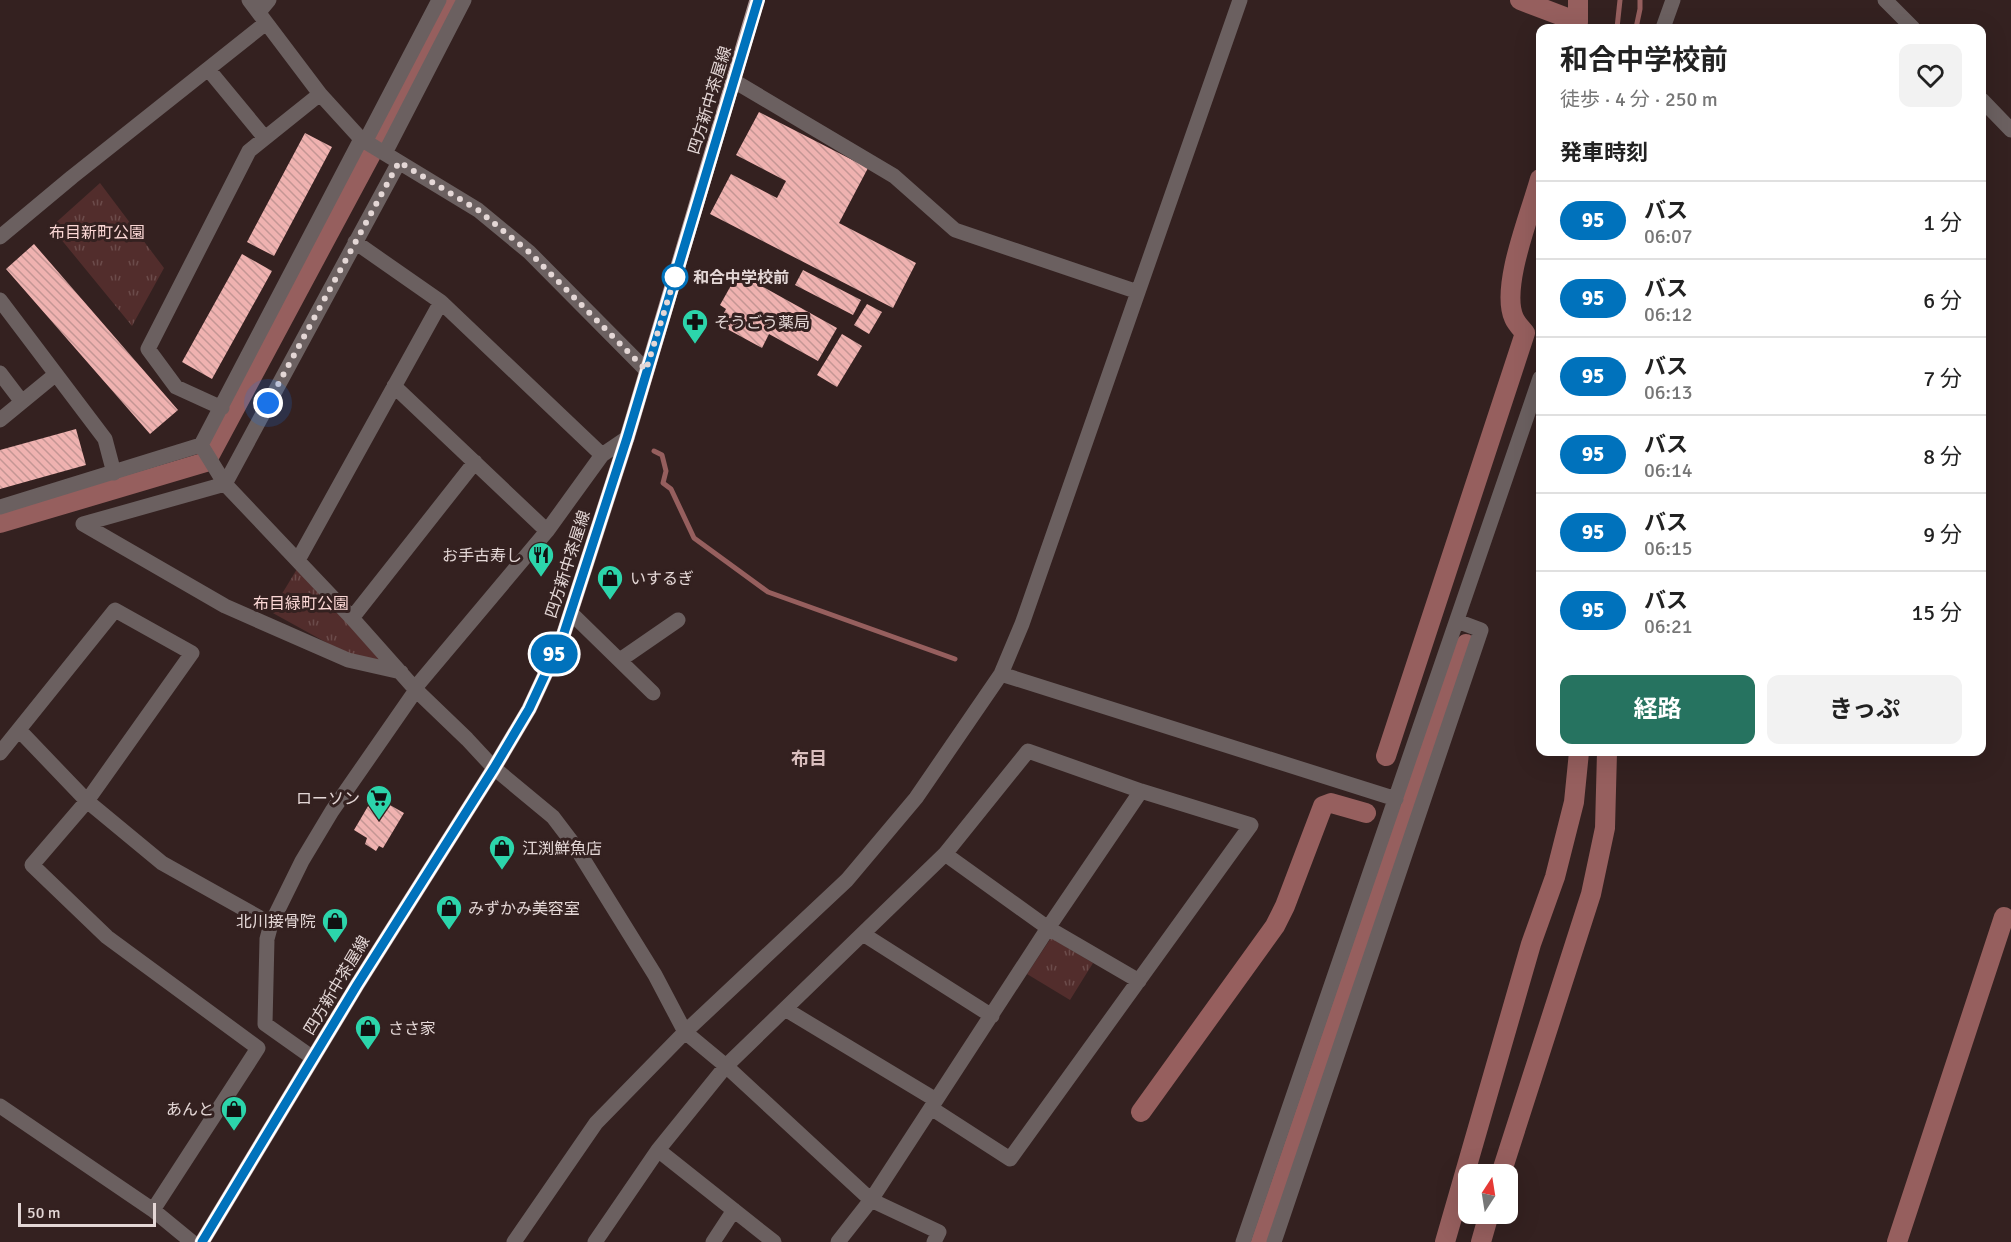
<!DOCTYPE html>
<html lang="ja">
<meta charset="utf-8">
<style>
body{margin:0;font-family:Signika,"Noto Sans JP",sans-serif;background:#f2f2f2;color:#222;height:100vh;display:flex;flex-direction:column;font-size:22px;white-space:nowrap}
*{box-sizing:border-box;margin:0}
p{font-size:20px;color:#767676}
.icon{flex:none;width:33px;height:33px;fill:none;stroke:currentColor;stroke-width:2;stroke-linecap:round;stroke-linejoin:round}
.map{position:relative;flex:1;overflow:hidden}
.details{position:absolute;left:1536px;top:24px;width:450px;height:732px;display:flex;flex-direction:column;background:#fff;border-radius:12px;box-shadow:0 6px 24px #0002}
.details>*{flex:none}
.badge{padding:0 12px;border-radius:20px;font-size:21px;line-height:39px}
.needle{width:39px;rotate:12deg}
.controls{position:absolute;left:1458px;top:1164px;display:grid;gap:12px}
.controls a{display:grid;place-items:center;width:60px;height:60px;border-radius:12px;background:#fff;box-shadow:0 6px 24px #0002;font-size:30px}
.scale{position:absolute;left:18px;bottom:15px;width:138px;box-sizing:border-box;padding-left:6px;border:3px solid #e4d7d6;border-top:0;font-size:16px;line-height:21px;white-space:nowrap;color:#e4d7d6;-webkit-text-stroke:4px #342120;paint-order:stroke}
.you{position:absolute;width:30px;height:30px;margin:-15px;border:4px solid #fff;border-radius:50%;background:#1a73e8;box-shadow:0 0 0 9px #1a73e833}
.map>.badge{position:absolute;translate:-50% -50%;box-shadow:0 0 0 3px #fff}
h2{padding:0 24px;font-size:22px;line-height:54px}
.round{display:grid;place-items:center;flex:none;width:63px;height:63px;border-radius:12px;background:#f2f2f2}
.overview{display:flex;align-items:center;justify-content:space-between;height:102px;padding:0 24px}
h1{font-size:28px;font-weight:700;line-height:45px}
.cta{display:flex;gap:12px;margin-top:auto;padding:12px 24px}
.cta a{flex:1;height:69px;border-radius:12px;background:#267360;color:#fff;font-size:24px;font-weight:700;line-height:69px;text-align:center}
.cta a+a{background:#f2f2f2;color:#222}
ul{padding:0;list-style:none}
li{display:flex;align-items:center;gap:18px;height:78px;padding:0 24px;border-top:2px solid #e0e0e0}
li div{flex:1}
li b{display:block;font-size:22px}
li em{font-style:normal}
li .badge{min-width:66px;font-weight:700;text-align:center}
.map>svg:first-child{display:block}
.grass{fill:url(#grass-tufts)}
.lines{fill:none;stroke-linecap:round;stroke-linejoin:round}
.stream{stroke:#965f5e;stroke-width:5}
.canal{stroke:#965f5e;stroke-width:20}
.building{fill:url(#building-back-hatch)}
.minor{stroke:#6b6060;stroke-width:15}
.major{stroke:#af9998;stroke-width:15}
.line-casing{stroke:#fff;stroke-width:14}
.line{stroke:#0072bc;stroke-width:9}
.walk{stroke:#e4d7d6;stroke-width:6;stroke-dasharray:0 10.8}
.stop-dot{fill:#fff;stroke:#0072bc;stroke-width:3}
.labels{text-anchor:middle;stroke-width:6;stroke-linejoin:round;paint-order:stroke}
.street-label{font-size:16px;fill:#e4d7d6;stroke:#342120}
.park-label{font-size:16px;fill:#fbd7d5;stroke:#342120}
.stop-label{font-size:16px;font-weight:bold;fill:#e4d7d6;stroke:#342120;text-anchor:start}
.poi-label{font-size:16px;fill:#e4d7d6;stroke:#342120;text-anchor:start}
.neighbourhood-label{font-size:18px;font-weight:bold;fill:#dabfbe;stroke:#342120}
</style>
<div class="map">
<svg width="2011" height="1242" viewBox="0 0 2011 1242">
<defs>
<pattern id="grass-tufts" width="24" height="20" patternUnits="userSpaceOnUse" patternTransform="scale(1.5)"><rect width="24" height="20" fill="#522d2c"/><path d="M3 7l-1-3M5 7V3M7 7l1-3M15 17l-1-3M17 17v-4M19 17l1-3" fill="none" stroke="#6b4b4a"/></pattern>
<pattern id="building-back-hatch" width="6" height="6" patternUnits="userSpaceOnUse" patternTransform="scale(1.5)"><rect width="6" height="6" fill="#efb2b0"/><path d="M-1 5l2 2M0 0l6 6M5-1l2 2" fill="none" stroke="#c49694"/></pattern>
</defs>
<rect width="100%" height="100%" fill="#342120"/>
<path class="grass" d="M100,183L164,268L132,326L51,227Z
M297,569L387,664L349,655L271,612Z
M1051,938L1093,963L1070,1000L1027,974Z"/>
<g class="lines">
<path class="stream" d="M1617,28L1620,0
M1636,28L1640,9V0
M654,451L662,455L666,471L663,483L671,489L694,538L768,592L955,659"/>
<path class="canal" d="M1520,0L1578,22V0
M0,523L206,462L384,130L451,0
M1386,756L1525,333C1521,328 1516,323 1514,318C1500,287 1531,212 1540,179
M1141,1112L1275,926L1285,906L1323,806L1331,803L1366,813
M1501,1174L1591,894L1605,828L1607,752
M1261,1242L1466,644
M1445,1242L1531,944L1555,877L1574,802L1579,752
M1481,1242L1489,1214
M1897,1242L2004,917"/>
</g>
<path class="building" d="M759,112L868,168L839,223L916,263L893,308L710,214L731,174L777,198L786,181L736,155Z
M305,133L332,147L274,256L247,242Z
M34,244L178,410L150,434L6,269Z
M242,254L272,271L212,379L182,362Z
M803,270L861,300L853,315L795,285Z
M738,273L837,328L818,361L769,334L762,348L718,324L726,309L720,305Z
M867,304L882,312L869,334L854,325Z
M842,334L862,346L837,387L817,375Z
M76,429L86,465L0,489V450Z
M374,796L404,813L383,848L379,846L376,851L365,844L367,838L354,830Z"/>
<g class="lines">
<path class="minor" d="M249,0L320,94L361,139L478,210L529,252L646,370
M1885,0L1913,28
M259,12L269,0
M1663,28L1673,0
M208,69L265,138
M734,81L894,176L955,230L1138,292
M1982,100L2011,130
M365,142L439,0
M385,153L464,0
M399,162L225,484L83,524L225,606L348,660L401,672
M0,237L72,177L266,23
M0,300L105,439L114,473
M441,302L602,455
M0,373L22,402
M394,386L547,531
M222,408L176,387L148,349L249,151L320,94
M0,420L56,374
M201,445L225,484L352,618L416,690L467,739L494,768L553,817L575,846L655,975L685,1032L726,1066L871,1200L939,1232L934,1242
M0,507L201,445L361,139
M298,560L441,302L355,242
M571,613L653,693
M352,618L475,462
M620,660L678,620
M1001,674L1396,799
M415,688L547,531L602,455L627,438
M19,730L87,801L162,863L271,924
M0,753L115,610L192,653L87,801L32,865L107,937L258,1048L153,1210
M945,854L1048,928L1139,981
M863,934L992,1016
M785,1009L936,1100
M313,1058L265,1024L267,939L271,924L302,861L332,811L416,690
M0,1106L153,1210L192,1242
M931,1108L1010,1159L1251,825L1141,791
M658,1150L774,1242
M514,1242L596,1123L685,1032L847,880L916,798L1001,674L1022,624L1240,0
M595,1242L658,1150L726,1066L945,854L1028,751L1141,791L1048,928L871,1200L838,1242
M713,1242L734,1210
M1243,1242L1540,378
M1274,1242L1481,630L1457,621"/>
<path class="major" d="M202,1242L357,985L494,768L529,709L563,636L627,438L757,0"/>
</g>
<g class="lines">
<g class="line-casing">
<path id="line" d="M202,1242L357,985L494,768L529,709L563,636L627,438L758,0"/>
</g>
<use href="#line" class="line"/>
<path class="walk" d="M268,403L399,162L478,210L529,252L646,370L675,277"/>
</g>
<defs>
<g id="pharmacy-pin" transform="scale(1.35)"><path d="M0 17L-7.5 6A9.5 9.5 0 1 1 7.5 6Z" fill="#2cd5ab" stroke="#342120"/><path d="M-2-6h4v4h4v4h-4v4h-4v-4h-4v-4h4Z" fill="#111"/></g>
<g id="restaurant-pin" transform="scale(1.35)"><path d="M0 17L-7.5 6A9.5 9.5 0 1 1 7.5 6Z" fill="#2cd5ab" stroke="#342120"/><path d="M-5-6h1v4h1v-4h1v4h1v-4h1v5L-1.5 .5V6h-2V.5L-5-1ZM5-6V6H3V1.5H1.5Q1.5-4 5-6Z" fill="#111"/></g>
<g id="shop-pin" transform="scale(1.35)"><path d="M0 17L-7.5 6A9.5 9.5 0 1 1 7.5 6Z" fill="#2cd5ab" stroke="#342120"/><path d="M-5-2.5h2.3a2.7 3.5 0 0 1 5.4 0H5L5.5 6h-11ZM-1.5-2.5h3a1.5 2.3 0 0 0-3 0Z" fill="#111"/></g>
<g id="supermarket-pin" transform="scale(1.35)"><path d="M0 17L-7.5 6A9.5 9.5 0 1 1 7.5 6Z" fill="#2cd5ab" stroke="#342120"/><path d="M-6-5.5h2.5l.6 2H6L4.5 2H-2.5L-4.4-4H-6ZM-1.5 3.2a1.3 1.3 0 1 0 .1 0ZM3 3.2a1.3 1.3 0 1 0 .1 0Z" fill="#111"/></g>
</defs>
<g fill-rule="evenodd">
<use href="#pharmacy-pin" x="695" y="322"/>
<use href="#restaurant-pin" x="541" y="555"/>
<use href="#shop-pin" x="610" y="578"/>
<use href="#supermarket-pin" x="379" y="798"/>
<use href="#shop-pin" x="502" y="848"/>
<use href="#shop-pin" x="449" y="908"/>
<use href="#shop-pin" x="335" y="921"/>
<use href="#shop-pin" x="368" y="1028"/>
<use href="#shop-pin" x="234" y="1109"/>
</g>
<circle class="stop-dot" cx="675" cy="277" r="12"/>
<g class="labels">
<g class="street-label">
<text transform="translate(709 100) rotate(-73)" y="6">四方新中茶屋線</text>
<text transform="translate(567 564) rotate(-72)" y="6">四方新中茶屋線</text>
<text transform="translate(336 985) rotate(-59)" y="6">四方新中茶屋線</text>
</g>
<g class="park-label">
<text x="97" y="238">布目新町公園</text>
<text x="301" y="609">布目緑町公園</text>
</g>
<g class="stop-label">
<text x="693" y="283">和合中学校前</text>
</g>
<g class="poi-label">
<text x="714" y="328">そうごう薬局</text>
<text x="522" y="561" text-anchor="end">お手古寿し</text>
<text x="630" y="584">いするぎ</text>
<text x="360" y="804" text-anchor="end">ローソン</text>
<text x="522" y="854">江渕鮮魚店</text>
<text x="468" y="914">みずかみ美容室</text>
<text x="316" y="927" text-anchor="end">北川接骨院</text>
<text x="388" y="1034">ささ家</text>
<text x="214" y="1115" text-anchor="end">あんと</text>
</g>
<g class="neighbourhood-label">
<text x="809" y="765">布目</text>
</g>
</g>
</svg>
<div class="controls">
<a><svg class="needle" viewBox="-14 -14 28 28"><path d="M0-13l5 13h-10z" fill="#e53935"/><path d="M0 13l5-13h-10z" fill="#767676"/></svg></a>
</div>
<div class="scale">50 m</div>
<div class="you" style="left:268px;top:403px"></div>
<b class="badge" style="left:554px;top:654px;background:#0072bc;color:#fff">95</b>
<section class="details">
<div class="overview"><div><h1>和合中学校前</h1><p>徒歩 · 4 分 · 250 m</p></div><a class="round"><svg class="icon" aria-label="heart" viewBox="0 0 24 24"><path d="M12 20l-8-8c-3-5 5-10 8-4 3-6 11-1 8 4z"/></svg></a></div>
<h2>発車時刻</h2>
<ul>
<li><span class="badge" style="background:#0072bc;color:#fff">95</span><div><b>バス</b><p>06:07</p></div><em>1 分</em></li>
<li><span class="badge" style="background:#0072bc;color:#fff">95</span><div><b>バス</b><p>06:12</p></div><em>6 分</em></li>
<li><span class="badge" style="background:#0072bc;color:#fff">95</span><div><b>バス</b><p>06:13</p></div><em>7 分</em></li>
<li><span class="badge" style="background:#0072bc;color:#fff">95</span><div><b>バス</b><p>06:14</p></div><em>8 分</em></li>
<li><span class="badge" style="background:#0072bc;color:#fff">95</span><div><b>バス</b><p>06:15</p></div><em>9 分</em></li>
<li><span class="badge" style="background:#0072bc;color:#fff">95</span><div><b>バス</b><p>06:21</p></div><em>15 分</em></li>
</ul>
<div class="cta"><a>経路</a><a>きっぷ</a></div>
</section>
</div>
